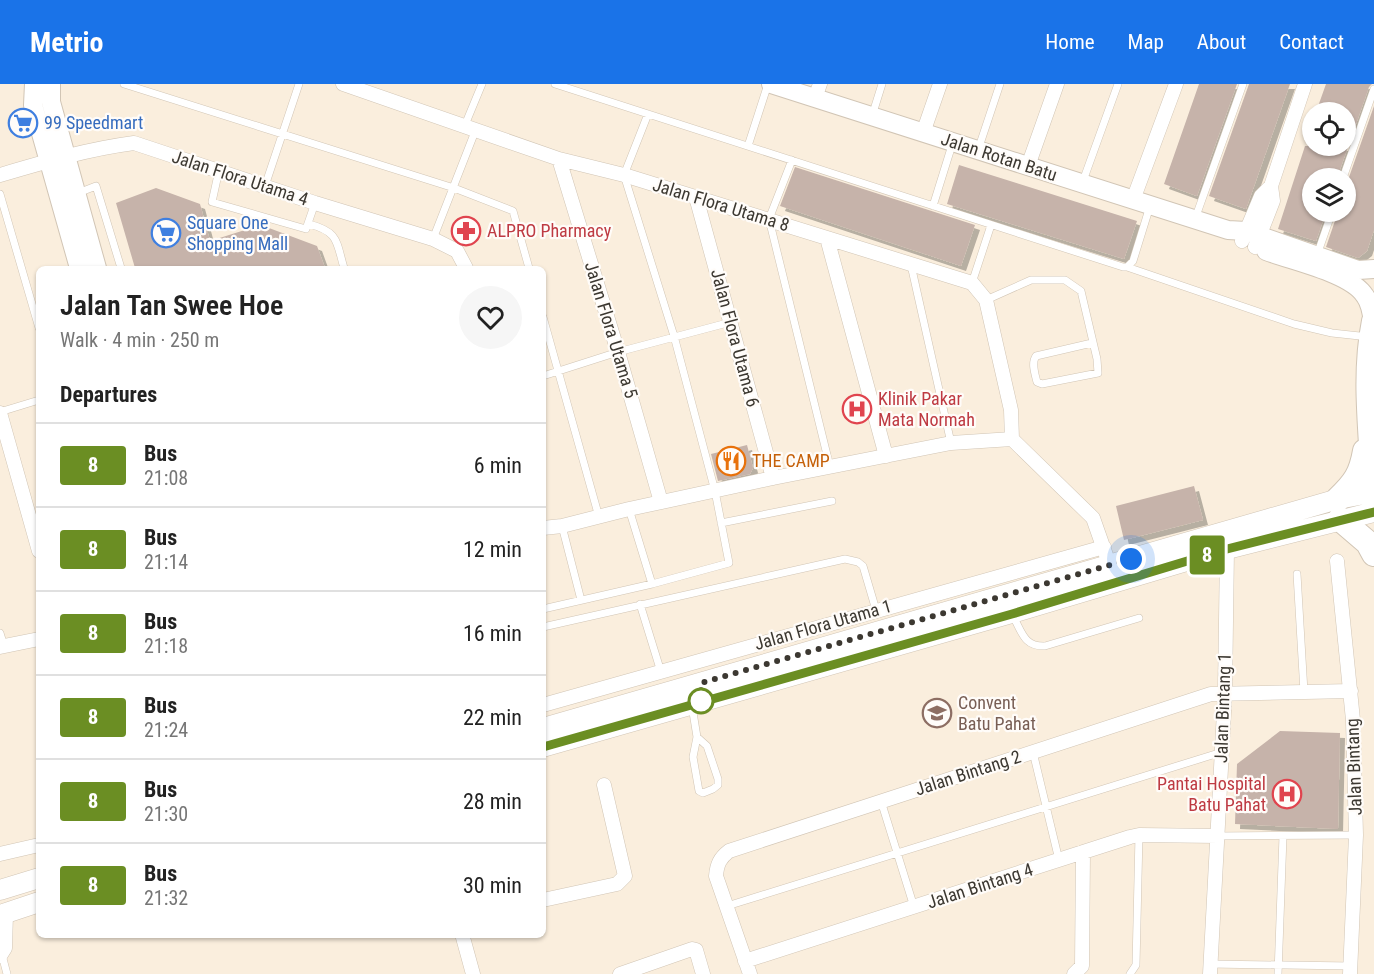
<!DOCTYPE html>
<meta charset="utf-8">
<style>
body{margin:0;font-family:"Roboto Condensed",sans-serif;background:#f6f6f6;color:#222;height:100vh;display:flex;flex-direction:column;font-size:22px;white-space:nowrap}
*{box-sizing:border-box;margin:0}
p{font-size:20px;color:#767676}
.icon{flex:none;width:33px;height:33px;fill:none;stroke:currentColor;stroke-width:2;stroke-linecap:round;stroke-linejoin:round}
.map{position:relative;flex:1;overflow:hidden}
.side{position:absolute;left:36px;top:182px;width:510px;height:672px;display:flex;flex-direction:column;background:#fff;border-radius:9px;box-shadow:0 2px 4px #0004}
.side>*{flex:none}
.badge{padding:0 12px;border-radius:4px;font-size:21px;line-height:39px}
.buttons{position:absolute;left:1302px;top:18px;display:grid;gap:12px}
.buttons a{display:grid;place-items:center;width:54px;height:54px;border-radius:50%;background:#fff;box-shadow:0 2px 4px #0004;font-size:30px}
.you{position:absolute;width:30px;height:30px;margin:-15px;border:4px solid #fff;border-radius:50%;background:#1a73e8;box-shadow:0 0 0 9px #1a73e833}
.map>.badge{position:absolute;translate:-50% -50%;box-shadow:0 0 0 3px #fff}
h2{padding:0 24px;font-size:22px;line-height:54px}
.round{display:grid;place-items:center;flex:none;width:63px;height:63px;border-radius:32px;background:#f6f6f6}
.headline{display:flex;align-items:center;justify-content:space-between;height:102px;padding:0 24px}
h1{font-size:28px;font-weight:600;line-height:45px}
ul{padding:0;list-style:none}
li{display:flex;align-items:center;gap:18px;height:84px;padding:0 24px;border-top:2px solid #e0e0e0}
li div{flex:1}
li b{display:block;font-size:22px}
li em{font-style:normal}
li .badge{min-width:66px;font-weight:700;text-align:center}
header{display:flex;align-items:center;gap:36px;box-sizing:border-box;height:84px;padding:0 30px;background:#1a73e8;color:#fff}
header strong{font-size:28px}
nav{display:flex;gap:33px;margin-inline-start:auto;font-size:21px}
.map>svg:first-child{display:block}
.building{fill:#c6b3aa;filter:url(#shadow)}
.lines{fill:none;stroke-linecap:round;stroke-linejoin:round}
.service-casing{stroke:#d1c5b5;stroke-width:8}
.minor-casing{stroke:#d1c5b5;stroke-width:15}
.tertiary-casing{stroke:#d1c5b5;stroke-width:20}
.secondary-casing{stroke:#d1c5b5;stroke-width:21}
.trunk-casing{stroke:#d1c5b5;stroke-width:26}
.service{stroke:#fff;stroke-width:7}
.minor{stroke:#fff;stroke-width:14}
.tertiary{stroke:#fff;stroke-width:18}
.secondary{stroke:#fff;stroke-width:20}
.trunk{stroke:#fff;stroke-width:24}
.line-casing{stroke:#fff;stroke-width:14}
.line{stroke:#6b8e23;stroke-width:9}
.walk{stroke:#3c3831;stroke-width:6;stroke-dasharray:0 10.8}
.stop-dot{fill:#fff;stroke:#6b8e23;stroke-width:3}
.labels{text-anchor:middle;stroke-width:4.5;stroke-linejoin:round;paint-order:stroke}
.shop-label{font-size:18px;fill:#366cbe;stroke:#fffcf9;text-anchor:start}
.street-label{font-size:18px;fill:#3c3831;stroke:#fffcf9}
.health-label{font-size:18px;fill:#be3a42;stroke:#fffcf9;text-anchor:start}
.food-label{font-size:18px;fill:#c56008;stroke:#fffcf9;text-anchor:start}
.education-label{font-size:18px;fill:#785e54;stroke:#fffcf9;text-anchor:start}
</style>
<header>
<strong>Metrio</strong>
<nav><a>Home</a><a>Map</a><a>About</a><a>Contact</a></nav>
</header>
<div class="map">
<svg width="1374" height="890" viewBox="0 0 1374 890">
<defs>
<filter id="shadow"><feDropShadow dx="5" dy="5" stdDeviation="0" flood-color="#0004"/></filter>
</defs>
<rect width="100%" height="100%" fill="#faeedd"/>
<path class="building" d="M1199,0H1237L1197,112L1164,100Z
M1249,0H1290L1246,125L1209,112Z
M1326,0H1372L1369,3L1337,94H1312V128H1326L1316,157L1278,145L1305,62H1346V28H1316Z
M1374,22V146L1367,167L1358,174L1326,163L1338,128H1346V99L1348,96Z
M959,81L1137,137L1124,175L947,120Z
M795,83L975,141L961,182L780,122Z
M156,104L200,120L210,157L261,141L317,162L325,184H135L116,119Z
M747,361L753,384L750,390L718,397L711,370Z
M1194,402L1203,436L1124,456L1116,422Z
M1280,647L1340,649L1338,745L1235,740L1237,680Z"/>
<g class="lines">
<g class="service-casing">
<path id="service" d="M124,0L454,104L513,127L529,184
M555,0L1123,183H1127L1133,177L1150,122
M872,32L882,0
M465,41L482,0
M748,62L768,0
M978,66L1000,0
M792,76L769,135L830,383
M219,86L212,118L306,145L315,119
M1343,94L1374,5
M1083,97L1118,0
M265,102L299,0
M78,109L96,102L121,184
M0,110L39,244
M933,122L952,61
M1195,135L1243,0
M309,140C339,148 336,157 344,184
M433,155L476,45
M1317,171L1332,128
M911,181L951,359
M1127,183L1294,240L1332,249L1369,253
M972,199L991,141
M986,216L1031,196H1065L1081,207L1097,275L1098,289L1042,300L1037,298C1035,290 1031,279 1036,272L1092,259
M543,233L599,433
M543,292L618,268L731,238
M0,328L39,316
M629,425L652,500
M721,439L832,417
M562,442L581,516
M1297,490L1304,608
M640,520L661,588
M543,525L652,500L729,479L715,407L674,252L624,91L648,30
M1013,532C1022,548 1024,563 1045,562L1139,534
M543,543L845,475L858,478L863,482L876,526
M0,549L4,562
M692,622L697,653L693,673L699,707L703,709L713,705L718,701V695L707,662L697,653
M1033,668L1059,776
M881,717L914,823
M1218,752L1356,751
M727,822L1222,668
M2,871L7,890
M1210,880L1351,882
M1130,890L1136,881L1139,751
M1278,890L1283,752"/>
</g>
<g class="minor-casing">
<path id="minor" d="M343,0L559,75L624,91L972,199L986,216L1011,326L1012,355L951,359L773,394L629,425L562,442L543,444
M815,14L820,0
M923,49L940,0
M559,75L618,268L661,418
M1028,82L1057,0
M0,91C44,78 88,65 134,59L315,119L433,155L457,167L466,184
M696,113L773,394
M1133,116L1176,0
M827,154L886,372
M1242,157L1261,112L1271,102
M1255,163L1273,117L1271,102L1305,0
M0,329L39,467
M1012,355L1093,434L1106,471
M1337,477L1353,636L1356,751L1350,890
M0,563L39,555
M543,621L1104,463
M0,770L39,761
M543,816L617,800L625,792L604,701
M462,850L473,890
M0,872L5,864L6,829
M745,877L1130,753L1139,751L1218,752
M620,890L692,865L696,866L703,890
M750,890L716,792C717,780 720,774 729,767L1211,610L1351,607
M1074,890L1082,882L1083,768
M1210,890L1225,609L1227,465"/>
</g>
<g class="tertiary-casing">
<path id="tertiary" d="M34,0L33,21L79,184
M51,0V18L97,184
M771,0L1228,146L1246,147L1358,186L1374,185
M1266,167C1292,177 1351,189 1365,212C1371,220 1372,230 1373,239"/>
</g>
<g class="secondary-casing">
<path id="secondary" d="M543,644L1338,415L1374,408
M543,663L1012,529L1227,465L1374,428
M0,806L39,794
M0,831L39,818"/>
</g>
<g class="trunk-casing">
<path id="trunk" d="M1374,237C1362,298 1373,358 1374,419
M1338,415C1355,399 1361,390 1365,367
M1340,435L1368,459L1374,470"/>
</g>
<use href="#service" class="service"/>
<use href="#minor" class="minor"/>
<use href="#tertiary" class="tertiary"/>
<use href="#secondary" class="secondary"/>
<use href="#trunk" class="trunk"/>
</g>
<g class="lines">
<g class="line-casing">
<path id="line" d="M543,663L1012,530L1227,465L1374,428"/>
</g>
<use href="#line" class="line"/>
<path class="walk" d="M701,617V599L1131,475"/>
</g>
<defs>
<g id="supermarket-ring" transform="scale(1.5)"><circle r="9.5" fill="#fffcf9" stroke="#3f7fe0" stroke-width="1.5"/><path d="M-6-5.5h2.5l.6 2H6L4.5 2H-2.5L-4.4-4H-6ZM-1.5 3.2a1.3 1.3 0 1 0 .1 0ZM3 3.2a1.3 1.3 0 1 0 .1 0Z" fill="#3f7fe0"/></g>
<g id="pharmacy-ring" transform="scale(1.5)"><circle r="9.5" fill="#fffcf9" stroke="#e0444e" stroke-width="1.5"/><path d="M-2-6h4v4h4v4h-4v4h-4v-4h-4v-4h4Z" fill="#e0444e"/></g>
<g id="hospital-ring" transform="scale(1.5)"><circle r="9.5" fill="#fffcf9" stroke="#e0444e" stroke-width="1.5"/><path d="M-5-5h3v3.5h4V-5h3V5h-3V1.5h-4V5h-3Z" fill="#e0444e"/></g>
<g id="restaurant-ring" transform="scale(1.5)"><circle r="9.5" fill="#fffcf9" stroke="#e8710a" stroke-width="1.5"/><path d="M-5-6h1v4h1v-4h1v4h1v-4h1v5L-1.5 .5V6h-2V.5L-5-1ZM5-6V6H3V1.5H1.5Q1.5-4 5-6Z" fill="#e8710a"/></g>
<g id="school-ring" transform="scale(1.5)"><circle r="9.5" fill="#fffcf9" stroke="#8d6e63" stroke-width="1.5"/><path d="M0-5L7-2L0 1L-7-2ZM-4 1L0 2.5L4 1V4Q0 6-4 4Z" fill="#8d6e63"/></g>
</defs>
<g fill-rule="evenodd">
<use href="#supermarket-ring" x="23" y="39"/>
<use href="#pharmacy-ring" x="466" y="147"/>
<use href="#supermarket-ring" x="166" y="149"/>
<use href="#hospital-ring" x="857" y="325"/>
<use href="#restaurant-ring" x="731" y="377"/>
<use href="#school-ring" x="937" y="629"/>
<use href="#hospital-ring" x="1287" y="710"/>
</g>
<circle class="stop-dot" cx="701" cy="617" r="12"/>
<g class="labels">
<g class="shop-label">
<text x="44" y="45">99 Speedmart</text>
<text x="187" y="145">Square One<tspan x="187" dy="21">Shopping Mall</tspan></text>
</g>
<g class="street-label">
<text transform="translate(999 73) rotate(18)" y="6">Jalan Rotan Batu</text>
<text transform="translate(240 94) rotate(18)" y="6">Jalan Flora Utama 4</text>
<text transform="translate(721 121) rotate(17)" y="6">Jalan Flora Utama 8</text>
<text transform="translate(611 246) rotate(73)" y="6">Jalan Flora Utama 5</text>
<text transform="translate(735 254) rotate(75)" y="6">Jalan Flora Utama 6</text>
<text transform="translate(823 541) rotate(-16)" y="6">Jalan Flora Utama 1</text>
<text transform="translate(1223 624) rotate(-88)" y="6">Jalan Bintang 1</text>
<text transform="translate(1354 683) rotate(-92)" y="6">Jalan Bintang</text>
<text transform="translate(968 689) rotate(-18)" y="6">Jalan Bintang 2</text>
<text transform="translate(980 802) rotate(-18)" y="6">Jalan Bintang 4</text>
</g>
<g class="health-label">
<text x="487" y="153">ALPRO Pharmacy</text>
<text x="878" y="321">Klinik Pakar<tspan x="878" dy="21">Mata Normah</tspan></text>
<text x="1266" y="706" text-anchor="end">Pantai Hospital<tspan x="1266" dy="21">Batu Pahat</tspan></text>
</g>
<g class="food-label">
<text x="752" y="383">THE CAMP</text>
</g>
<g class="education-label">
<text x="958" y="625">Convent<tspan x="958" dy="21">Batu Pahat</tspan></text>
</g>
</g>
</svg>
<div class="buttons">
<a><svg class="icon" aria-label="locate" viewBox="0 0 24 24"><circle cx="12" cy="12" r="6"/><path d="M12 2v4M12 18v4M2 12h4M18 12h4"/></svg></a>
<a><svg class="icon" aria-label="layers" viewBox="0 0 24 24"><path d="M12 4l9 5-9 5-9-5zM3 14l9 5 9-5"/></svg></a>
</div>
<div class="you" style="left:1131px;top:475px"></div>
<b class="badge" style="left:1207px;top:471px;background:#6b8e23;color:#fff">8</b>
<section class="side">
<div class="headline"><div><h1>Jalan Tan Swee Hoe</h1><p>Walk · 4 min · 250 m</p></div><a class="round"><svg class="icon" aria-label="heart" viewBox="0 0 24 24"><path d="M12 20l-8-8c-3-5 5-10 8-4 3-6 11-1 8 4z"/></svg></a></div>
<h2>Departures</h2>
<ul>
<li><span class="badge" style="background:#6b8e23;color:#fff">8</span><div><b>Bus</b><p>21:08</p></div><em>6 min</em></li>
<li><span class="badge" style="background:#6b8e23;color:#fff">8</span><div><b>Bus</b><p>21:14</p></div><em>12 min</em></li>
<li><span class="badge" style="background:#6b8e23;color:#fff">8</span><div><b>Bus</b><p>21:18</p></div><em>16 min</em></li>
<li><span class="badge" style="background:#6b8e23;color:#fff">8</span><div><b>Bus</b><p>21:24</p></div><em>22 min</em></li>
<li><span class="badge" style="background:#6b8e23;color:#fff">8</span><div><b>Bus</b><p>21:30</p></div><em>28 min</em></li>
<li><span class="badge" style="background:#6b8e23;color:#fff">8</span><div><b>Bus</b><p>21:32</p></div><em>30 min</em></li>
</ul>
</section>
</div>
